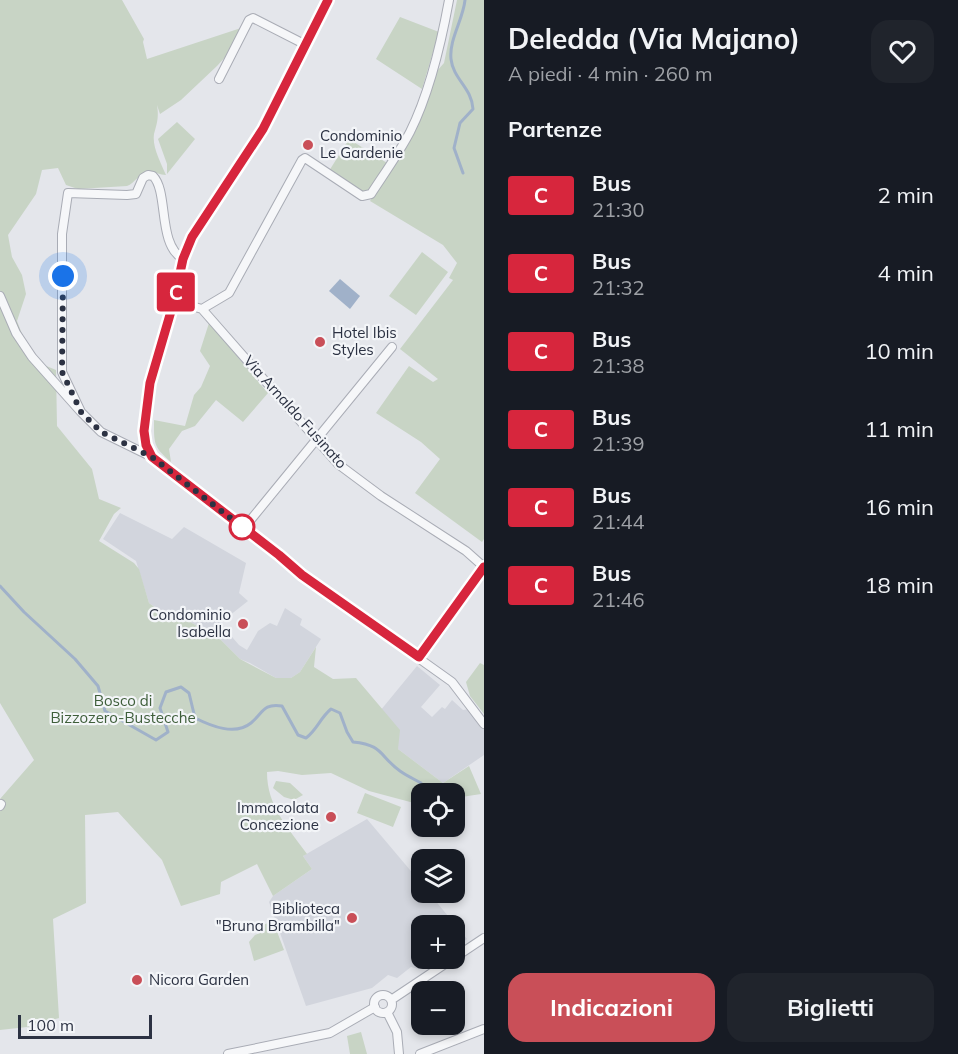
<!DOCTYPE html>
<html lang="it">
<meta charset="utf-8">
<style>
body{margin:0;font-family:Mulish,sans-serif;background:#20242c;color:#f1f3f6;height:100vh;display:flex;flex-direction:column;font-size:22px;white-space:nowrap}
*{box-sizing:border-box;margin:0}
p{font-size:20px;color:#9ea1a6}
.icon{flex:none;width:33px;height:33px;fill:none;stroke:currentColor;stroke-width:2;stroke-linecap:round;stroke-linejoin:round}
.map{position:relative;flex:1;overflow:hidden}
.sheet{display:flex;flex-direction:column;background:#171b24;width:474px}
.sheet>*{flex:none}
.badge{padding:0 12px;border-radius:4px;font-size:21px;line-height:39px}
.buttons{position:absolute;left:411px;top:783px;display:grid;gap:12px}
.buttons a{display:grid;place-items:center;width:54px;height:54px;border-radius:12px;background:#171b24;box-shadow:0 3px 9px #0003;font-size:30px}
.scale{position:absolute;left:18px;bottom:15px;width:134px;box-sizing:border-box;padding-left:6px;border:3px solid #2c3243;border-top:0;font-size:16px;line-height:21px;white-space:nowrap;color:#2c3243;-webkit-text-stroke:4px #f3f5f8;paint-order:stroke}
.you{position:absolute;width:30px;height:30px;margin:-15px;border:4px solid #fff;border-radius:50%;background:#1a73e8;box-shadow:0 0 0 9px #1a73e833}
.map>.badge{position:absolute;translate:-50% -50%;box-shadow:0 0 0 3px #fff}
h2{padding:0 24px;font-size:22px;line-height:54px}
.round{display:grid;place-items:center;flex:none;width:63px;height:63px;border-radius:18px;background:#20242c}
.head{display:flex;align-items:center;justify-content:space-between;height:102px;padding:0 24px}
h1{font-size:28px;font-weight:700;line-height:45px}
.button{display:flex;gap:12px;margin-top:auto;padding:12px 24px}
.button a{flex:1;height:69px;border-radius:18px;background:#c94f58;color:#fff;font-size:24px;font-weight:700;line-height:69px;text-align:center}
.button a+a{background:#20242c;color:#f1f3f6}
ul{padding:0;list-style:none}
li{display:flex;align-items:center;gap:18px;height:78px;padding:0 24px}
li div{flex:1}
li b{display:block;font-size:22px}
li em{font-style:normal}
li .badge{min-width:66px;font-weight:700;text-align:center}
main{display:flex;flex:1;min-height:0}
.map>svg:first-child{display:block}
.built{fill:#d2d5dd}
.green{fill:#c8d4c5}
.water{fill:#a0b1c9}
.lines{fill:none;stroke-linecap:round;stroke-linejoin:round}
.stream{stroke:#a0b1c9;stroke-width:3}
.street-casing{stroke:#a9acb5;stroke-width:10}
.street{stroke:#f6f7f9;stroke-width:8}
.line-casing{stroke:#fff;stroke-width:14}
.line{stroke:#d7263d;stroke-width:9}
.walk{stroke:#2c3243;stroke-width:6;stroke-dasharray:0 10.8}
.poi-dot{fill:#c94f58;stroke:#f3f5f8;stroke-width:2}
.stop-dot{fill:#fff;stroke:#d7263d;stroke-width:3}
.labels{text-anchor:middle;stroke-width:4.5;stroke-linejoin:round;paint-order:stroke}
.poi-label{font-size:15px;fill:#2c3243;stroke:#f3f5f8;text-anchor:start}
.street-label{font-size:15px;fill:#2c3243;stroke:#f3f5f8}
.park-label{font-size:15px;fill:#3e5e3a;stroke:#f3f5f8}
</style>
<main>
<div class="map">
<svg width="484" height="1054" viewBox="0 0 484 1054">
<rect width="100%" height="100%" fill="#e4e6eb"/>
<path class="built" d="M120,513L172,539L184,527L246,563L239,593L248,601L220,623L239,645L247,650L258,631L270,623L277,626L285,608L302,619L300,625L321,639L300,672L291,678H276L250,663L240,659L218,637L190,622L171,618L149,603L136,561L103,539Z
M417,666L440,685L421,707L432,717L442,707L445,709L452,700L463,710L469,709L484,729V755L443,783L398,749L380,711Z
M367,819L421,883L422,892L429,893L467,939L455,949L454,926H422V958L443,959L435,965L428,963L419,969L411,967L397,978L388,975L372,988L306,1006L269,902L273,896L312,869L303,856Z"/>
<path class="green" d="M0,0H122L144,39L143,42L147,59L241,28L229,53L217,66L181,100L160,114L157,105C159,117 157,123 154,134C152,147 161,163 166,175C160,175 156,172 150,172C141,171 135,183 127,186L78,189L66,185L58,168L42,170L36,194L8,235L12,257L22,275L26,294L17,321L24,339L44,365L56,370L57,426L92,469L99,499L121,508L114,514L99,541L134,563L139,569L149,603L170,618L190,622L218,637L240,659L276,678H291L300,672L316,647L314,667L333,679L356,678L400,730L398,749L443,783L469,766L481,794L455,798L454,794H422L421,802L414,803L369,791L331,773L302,775L278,771L267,772C267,807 288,827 307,854L303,856L312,869L273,896L257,864L221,882L220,894L181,906L162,860L118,812L85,815L86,903L53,919L59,1018L27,1027L0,1030V799L34,760L0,703Z
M457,0H484V539L482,542L415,493L440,459L421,442L376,413L409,366L433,382L438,379L400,349L453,280L449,278L457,263L443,245L370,201L415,130L437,71L444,63Z
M400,17L439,32L422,89L376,59Z
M177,122L195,139L167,174V164L158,139Z
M349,139L387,163C381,173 374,191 362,192L329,171Z
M422,252L448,272L416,315L389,296Z
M209,323L268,393L243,422L216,400L195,426L182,431L169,449L171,462C153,447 154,443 154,420L185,426L194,395L201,387L210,366L200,351Z
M480,663L484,665V714L470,696L466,682Z
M276,781L290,783L303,795L294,800L284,797L273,788Z
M365,793L401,807L393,827L357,813Z
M273,921L284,950L254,961L249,942L255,935L265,931L263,925Z
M361,1032L367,1054H350L347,1036Z"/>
<path class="water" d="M340,279L360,296L350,309L329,291Z"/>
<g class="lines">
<path class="stream" d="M463,173L454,148L460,123L473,109C472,88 453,79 451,59C449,39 463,20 465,0
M0,586L24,612L75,659L98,686L105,711L156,740L168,732L160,708L166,692L181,687L189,693L195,718C211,726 235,736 251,723C263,713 263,703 282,706L298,735L306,738C317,730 320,718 331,709L340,713L347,732L353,742C384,745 379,756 400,771C407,776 414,779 421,783"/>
<g class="street-casing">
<path id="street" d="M328,0L263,129L192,237L183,259L174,301L150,383L144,431L146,445L152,457L279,555L302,575L452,682L484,724
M219,79L249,20L253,18L306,45
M0,296L16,333L32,357L81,412L101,432L152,457
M174,301L202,309L338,464L381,496L466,551L484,567L419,657
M202,309L229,293L302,160L305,158L362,196L371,194C384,174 399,153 410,132C430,92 441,44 449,0
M81,412L62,372V234L68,193L127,195L136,194L143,178L148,175L153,176C169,192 157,244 183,259
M244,528L392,347
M0,806L1,804
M374 1004a9 9 0 1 1 18 0a9 9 0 1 1-18 0Z
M391,1000L484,938
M387,1012L397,1032L399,1054
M228,1054L330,1033L375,1007
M420,1054L484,1029"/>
</g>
<use href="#street" class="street"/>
</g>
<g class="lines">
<g class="line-casing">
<path id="line" d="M328,0L263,129L192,237L183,259L174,301L150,383L144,431L146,445L152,457L279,555L302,575L419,657L484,567"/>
</g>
<use href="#line" class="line"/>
<path class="walk" d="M63,276L62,372L81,412L101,432L152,457L242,527"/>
</g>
<g class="poi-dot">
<circle cx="308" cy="145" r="6"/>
<circle cx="320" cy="342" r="6"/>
<circle cx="243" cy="624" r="6"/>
<circle cx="331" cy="817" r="6"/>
<circle cx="352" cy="918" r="6"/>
<circle cx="137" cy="980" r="6"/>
</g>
<circle class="stop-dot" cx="242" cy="527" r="12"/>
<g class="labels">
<g class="poi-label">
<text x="320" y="141">Condominio<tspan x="320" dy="17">Le Gardenie</tspan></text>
<text x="332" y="338">Hotel Ibis<tspan x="332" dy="17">Styles</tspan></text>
<text x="231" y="620" text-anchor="end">Condominio<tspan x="231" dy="17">Isabella</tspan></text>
<text x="319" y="813" text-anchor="end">Immacolata<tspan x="319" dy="17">Concezione</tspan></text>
<text x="340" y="914" text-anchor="end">Biblioteca<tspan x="340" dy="17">"Bruna Brambilla"</tspan></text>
<text x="149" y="985">Nicora Garden</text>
</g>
<g class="street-label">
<text transform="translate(295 412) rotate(48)" y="5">Via Arnaldo Fusinato</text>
</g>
<g class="park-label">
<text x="123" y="706">Bosco di<tspan x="123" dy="17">Bizzozero-Bustecche</tspan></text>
</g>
</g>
</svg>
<div class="buttons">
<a><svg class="icon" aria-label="locate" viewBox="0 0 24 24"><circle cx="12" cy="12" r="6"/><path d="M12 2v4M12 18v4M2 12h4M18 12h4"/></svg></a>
<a><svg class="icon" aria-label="layers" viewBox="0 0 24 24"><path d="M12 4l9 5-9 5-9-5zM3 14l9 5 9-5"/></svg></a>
<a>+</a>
<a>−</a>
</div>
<div class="scale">100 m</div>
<div class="you" style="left:63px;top:276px"></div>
<b class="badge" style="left:176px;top:292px;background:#d7263d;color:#fff">C</b>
</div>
<section class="sheet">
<div class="head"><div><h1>Deledda (Via Majano)</h1><p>A piedi · 4 min · 260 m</p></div><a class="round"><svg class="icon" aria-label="heart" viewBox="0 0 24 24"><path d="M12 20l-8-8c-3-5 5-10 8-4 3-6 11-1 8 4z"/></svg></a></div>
<h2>Partenze</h2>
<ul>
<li><span class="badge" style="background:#d7263d;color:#fff">C</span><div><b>Bus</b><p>21:30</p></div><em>2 min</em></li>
<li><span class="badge" style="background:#d7263d;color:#fff">C</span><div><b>Bus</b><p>21:32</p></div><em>4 min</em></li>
<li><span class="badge" style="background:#d7263d;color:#fff">C</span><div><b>Bus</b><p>21:38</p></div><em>10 min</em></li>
<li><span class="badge" style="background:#d7263d;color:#fff">C</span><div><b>Bus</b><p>21:39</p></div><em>11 min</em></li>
<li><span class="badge" style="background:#d7263d;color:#fff">C</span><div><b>Bus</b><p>21:44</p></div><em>16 min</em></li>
<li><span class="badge" style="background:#d7263d;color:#fff">C</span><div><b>Bus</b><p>21:46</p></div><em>18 min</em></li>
</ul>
<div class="button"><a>Indicazioni</a><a>Biglietti</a></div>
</section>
</main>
